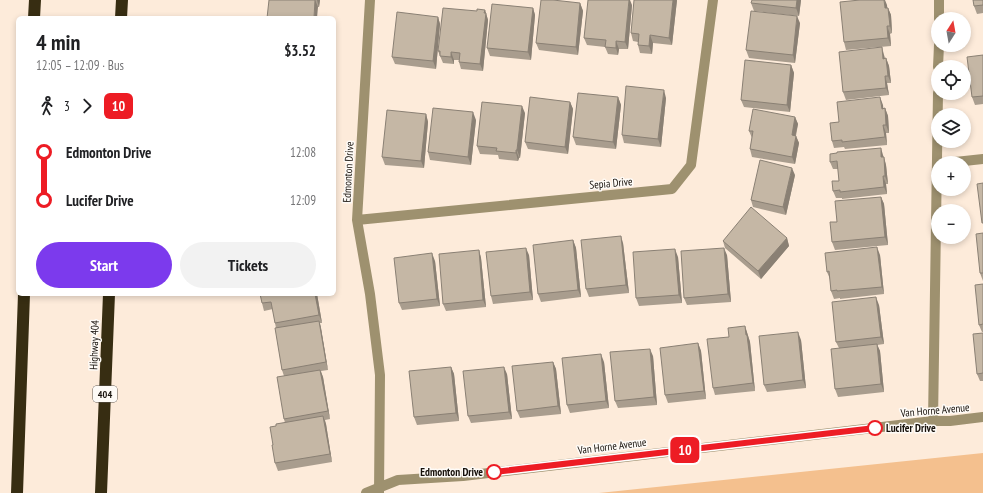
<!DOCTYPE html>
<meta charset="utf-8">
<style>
body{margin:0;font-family:"PT Sans Narrow",sans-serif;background:#f2f2f2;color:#202124;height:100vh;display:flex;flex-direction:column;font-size:15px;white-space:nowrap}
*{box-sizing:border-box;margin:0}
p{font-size:13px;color:#757577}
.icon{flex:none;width:22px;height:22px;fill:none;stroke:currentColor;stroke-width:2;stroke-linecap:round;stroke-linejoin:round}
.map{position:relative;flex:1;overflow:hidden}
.sheet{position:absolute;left:16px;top:16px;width:320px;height:280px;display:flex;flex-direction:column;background:#fff;border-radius:6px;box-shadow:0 2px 6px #0003}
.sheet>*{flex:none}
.badge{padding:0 8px;border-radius:6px;font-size:14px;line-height:26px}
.needle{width:26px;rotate:11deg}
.controls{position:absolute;left:931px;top:12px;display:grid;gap:8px}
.controls a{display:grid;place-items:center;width:40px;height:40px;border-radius:50%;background:#fff;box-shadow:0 2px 6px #0003;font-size:20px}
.map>.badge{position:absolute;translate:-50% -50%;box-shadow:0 0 0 2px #fff}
.legs{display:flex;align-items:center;gap:6px;height:44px;padding:0 20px;font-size:13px}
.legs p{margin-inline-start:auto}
.headline{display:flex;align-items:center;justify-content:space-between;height:68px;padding:0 20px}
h1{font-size:22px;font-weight:600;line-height:30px}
.primary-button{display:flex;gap:8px;margin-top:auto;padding:8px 20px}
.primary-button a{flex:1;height:46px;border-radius:24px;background:#7c3aed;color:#fff;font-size:16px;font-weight:600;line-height:46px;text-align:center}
.primary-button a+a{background:#f2f2f2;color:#202124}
ul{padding:0 20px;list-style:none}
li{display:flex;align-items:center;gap:14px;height:48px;font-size:15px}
li i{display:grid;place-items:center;width:6px;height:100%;margin:0 5px;background:currentColor}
li i::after{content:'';width:10px;height:10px;margin:-5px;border:3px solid;border-radius:50%;background:#fff}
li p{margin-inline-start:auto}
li:first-child i{background:linear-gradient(#0000 50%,currentColor 0)}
li:last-child i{background:linear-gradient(currentColor 50%,#0000 0)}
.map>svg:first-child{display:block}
.green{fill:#f4c08e}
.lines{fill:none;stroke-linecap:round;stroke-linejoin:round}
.minor{stroke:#9e916f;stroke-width:10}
.highway{stroke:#372d12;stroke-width:12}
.wall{fill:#a99d8e}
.shaded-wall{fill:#8a8074}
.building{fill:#c5b7a5;stroke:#8a8074}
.line-1-casing{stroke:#fff;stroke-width:9}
.line-1{stroke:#ed1c24;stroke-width:6}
.stop-1-dot{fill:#fff;stroke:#ed1c24;stroke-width:2}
.labels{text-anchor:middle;stroke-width:3;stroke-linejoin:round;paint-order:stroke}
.shield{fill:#fefbf7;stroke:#5c5651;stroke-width:1}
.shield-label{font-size:10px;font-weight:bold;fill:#16100a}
.street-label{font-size:11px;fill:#16100a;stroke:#fefbf7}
.stop-label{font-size:11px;font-weight:bold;fill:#16100a;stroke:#fefbf7;text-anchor:start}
</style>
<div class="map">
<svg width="983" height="493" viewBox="0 0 983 493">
<rect width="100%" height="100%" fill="#fdebda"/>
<path class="green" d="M983,453V493H599Z"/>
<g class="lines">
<path class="minor" d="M370,0L357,220L370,294L380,375L379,493
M939,19V0
M938,67L939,45
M946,163L983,159
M357,220L672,189L691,165L713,0
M933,421L938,93
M366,493L398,480L463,476L933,421H950L983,417"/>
<path class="highway" d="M34,18L35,0
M121,18L122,0
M17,493L24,294
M101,493L109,294"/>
</g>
<path class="wall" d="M269,0H320L319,7H318Z
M677,0L672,45L653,43L652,54L640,53L638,45V42L633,41L631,33Z
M801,0L799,16L754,11L751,3Z
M983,0V13L977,14L974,6Z
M580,3L583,11L578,55L539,50L536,43Z
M632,5L628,49H619L618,55L608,54L605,47L587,45L584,38Z
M887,5V8H888L891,15L892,33L890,34L891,46L846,50L844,42Z
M533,8L535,15L531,60L490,56L487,48Z
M485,10L488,20L483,71L461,69L459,62V60H454V64L443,63L438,51L477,11Z
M438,17L440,24L436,69L395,64L392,57Z
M800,23L795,63L749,58L746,50Z
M884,55L885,59L886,58L889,66L891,83H887L889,95L846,100L843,92Z
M983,55V104L975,105L972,97Z
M791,65L794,73L790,112L744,107L741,100Z
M618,97L621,105L616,149L576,145L573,137Z
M666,98L661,147L624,143L622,135Z
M570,102L573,109L568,154L528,149L525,142Z
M883,105V109L885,108L888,116L889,133H886L887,145L845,149L844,147L834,148L832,141L839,122Z
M525,113L520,158H519L518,161L499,159L498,155L480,154L477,146Z
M426,114L428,122L424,168L385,165L382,157Z
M795,117L798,124L796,136L799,143L795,164L752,157L750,149L752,138L749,131Z
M476,120L471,165L430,160L428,152Z
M883,155L886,165L888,184H886L887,194L842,199V198H836L833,191L839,181L838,169H833L830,162Z
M795,175L786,215L753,207L751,200Z
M881,197L884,204L888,245L835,250L832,242L837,222Z
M983,233V281L980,273Z
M787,238L789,246L761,279L725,248L723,241Z
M573,240L576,248L581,297L541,302L538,294Z
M623,243L629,293L589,297L586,289Z
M479,250L481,258L486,307L446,311L443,304Z
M529,255L533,300L493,304L491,296Z
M727,255L731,302L687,305L684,298Z
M880,255L884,294L840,299V298L834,299L831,291L830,279L827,272Z
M678,257L682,303L639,306L636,298Z
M435,261L440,306L402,310L399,303Z
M983,284V332H982L979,325Z
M317,294L322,323H320L321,328L328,370L321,371L323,377L330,419L325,420L326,424L332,462L278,471L275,463L273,445L276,426L285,423L284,419V376L282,370L276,328L275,323L273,309L264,311L262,303Z
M879,305L884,344L877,345L880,351L884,392L838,397L835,389L839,348L836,342Z
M745,326L750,342L755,391L715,395L713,388L729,337Z
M983,333V381H980L977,374Z
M801,340L806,388L767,392L764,385Z
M698,343L701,351L706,399L668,403L665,395Z
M653,356L657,405L618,408L615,401Z
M553,362L556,369L561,414L520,418L517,411Z
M604,362L609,408L570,413L567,405Z
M451,367L454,374L459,421L417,425L414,417Z
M507,374L512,419L471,423L468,416Z"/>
<path class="shaded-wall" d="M315,0L318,7L317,18H314Z
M317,0H320L319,7Z
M629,0H630L632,5L628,49L625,42Z
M673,0H677L672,45L669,38Z
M797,0H801L799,16L796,8Z
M884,0H885L887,5L888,16L885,8Z
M580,3L583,11L578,55L576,47Z
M533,8L535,15L531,60L528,52Z
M888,8L891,15L892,33L890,26Z
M485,10L488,20L483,71L480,64Z
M797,16L800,23L795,63L793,55Z
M438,17L440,24L436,69L433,61Z
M887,26L890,34L891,46L888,38Z
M650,35L653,43L652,54L649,46Z
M616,41L619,49L618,55L616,48Z
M882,47L884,55L886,66L883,59Z
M451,52L454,60V64L451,57Z
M886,58L889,66L891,83L888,76Z
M791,65L794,73L790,112L787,105Z
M885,76L887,83L889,95L886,88Z
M664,90L666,98L661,147L658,139Z
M618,97L621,105L616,149L613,142Z
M880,97L883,105L884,116L882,109Z
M570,102L573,109L568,154L565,147Z
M522,106L525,113L520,158L517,150Z
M885,108L888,116L889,133L886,125Z
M473,112L476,120L471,165L468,157Z
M426,114L428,122L424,168L421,161Z
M795,117L798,124L794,142L792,135Z
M883,125L886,133L887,145L885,137Z
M796,136L799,143L795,164L792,157Z
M881,148L883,155L884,165L881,157Z
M516,150L519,158L518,161L516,153Z
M884,157L886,165L888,184L885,176Z
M792,168L795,175L786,215L783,207Z
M883,176L886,184L887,194L884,187Z
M881,197L884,204L888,245L885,237Z
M621,236L623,243L629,293L626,285Z
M787,238L789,246L761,279L758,271Z
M573,240L576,248L581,297L578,290Z
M877,247L880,255L884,294L882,287Z
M526,248L529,255L533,300L530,292Z
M724,248L727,255L731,302L728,294Z
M675,249L678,257L682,303L679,295Z
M479,250L481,258L486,307L483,300Z
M432,253L435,261L440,306L437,299Z
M315,294H317L322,323L319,315Z
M876,297L879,305L884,344L881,337Z
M319,321L321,328L328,370L326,362Z
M745,326L750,342L755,391L753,383Z
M798,332L801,340L806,388L803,380Z
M698,343L701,351L706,399L704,391Z
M877,344L880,351L884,392L881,384Z
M650,349L653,356L657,405L654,397Z
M601,354L604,362L609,408L606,401Z
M553,362L556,369L561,414L558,406Z
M451,367L454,374L459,421L456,413Z
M504,367L507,374L512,419L509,412Z
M320,370L323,377L330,419L328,411Z
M323,416L326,424L332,462L330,454Z"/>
<path class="building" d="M269,0H315L314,18H267Z
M541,0H553L580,3L576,47L536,43Z
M588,0H629L625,42L616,41V48L605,47L606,40L584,38Z
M634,0H673L669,38L650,35L649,46L638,45L639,34L631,33Z
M752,0H797L796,8L751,3Z
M860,0H884L885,8H888L890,26H887L888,38L844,42L840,2Z
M973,0H983V5L974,6Z
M492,4L533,8L528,52L487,48Z
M443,8L477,11V9L485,10L484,13H486L480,64L459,62L460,53L451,52V57L440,56V51H438Z
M751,11L797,16L793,55L746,50Z
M397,12L438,17L433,61L392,57Z
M882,47L883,59L886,58L888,76H885L886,88L843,92L839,52Z
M983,55V96L972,97L967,57Z
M745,60L791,65L787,105L741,100Z
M626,86L664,90L658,139L622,135Z
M578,93L618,97L613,142L573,137Z
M530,97L570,102L565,147L525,142Z
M880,97L882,109L885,108L886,125H883L885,137L842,142V140L832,141L830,123L839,122L837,102Z
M482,102L522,106L517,150H516V153L496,151L497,148L477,146Z
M433,108L473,112L468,157L428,152Z
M753,109L795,117L792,135L796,136L792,157L750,149L753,131H749Z
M387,110L426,114L421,161L382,157Z
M881,148V157H884L885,176H883L884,187L840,192V190L833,191L832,181H839L837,161L830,162V154L837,153V152Z
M760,160L792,168L783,207L751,200Z
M983,183V223H982L977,184Z
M881,197L885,237L832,242L830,222H837L835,201Z
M751,207L787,238L758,271L723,241Z
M983,233V273H980L976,234Z
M621,236L626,285L586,289L581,240Z
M573,240L578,290L538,294L533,245Z
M877,247L882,287L837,291V290L831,291L829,271L827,272L825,253Z
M526,248L530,292L491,296L486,252Z
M724,248L728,294L684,298L681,251Z
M675,249L679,295L636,298L633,252Z
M479,250L483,300L443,304L439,254Z
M432,253L437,299L399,303L394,258Z
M983,284V324L979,325L975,285Z
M260,294H315L319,315L275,323L271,302L262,303Z
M876,297L881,337L836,342L832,302Z
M319,321L326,362L282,370L275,328Z
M745,326L746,335H747L753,383L713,388L707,339L729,337L728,328Z
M798,332L803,380L764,385L759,336Z
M983,333V373L977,374L973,334Z
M698,343L704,391L665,395L660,348Z
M877,344L881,384L835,389L831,349Z
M650,349L654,397L615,401L610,352Z
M601,354L606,401L567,405L562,358Z
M553,362L558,406L517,411L512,366Z
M451,367L456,413L414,417L409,371Z
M504,367L509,412L468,416L463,371Z
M320,370L328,411L284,419L277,377Z
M323,416L330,454L275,463L272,445H273L270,427L276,426V424Z"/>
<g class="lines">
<g class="line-1-casing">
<path id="line-1" d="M494,472L875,428"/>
</g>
<use href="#line-1" class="line-1"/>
</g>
<g class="stop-1-dot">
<circle cx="875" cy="428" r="7"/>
<circle cx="494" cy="472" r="7"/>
</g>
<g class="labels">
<rect class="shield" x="93" y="386" width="24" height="16" rx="3"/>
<g class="shield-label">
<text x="105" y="398">404</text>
</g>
<g class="street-label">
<text transform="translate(348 172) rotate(-87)" y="4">Edmonton Drive</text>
<text transform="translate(611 183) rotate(-5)" y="4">Sepia Drive</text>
<text transform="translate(94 345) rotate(-88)" y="4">Highway 404</text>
<text transform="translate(935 410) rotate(-5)" y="4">Van Horne Avenue</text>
<text transform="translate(612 446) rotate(-7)" y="4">Van Horne Avenue</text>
</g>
<g class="stop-label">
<text x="886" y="432">Lucifer Drive</text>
<text x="483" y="476" text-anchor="end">Edmonton Drive</text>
</g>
</g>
</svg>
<div class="controls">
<a><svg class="needle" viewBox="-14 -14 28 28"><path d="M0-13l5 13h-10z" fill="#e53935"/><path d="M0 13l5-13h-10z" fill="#757577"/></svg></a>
<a><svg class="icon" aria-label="locate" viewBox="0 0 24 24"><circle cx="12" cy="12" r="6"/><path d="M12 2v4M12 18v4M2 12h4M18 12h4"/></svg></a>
<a><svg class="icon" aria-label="layers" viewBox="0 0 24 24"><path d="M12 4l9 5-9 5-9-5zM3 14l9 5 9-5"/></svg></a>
<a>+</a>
<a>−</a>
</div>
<b class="badge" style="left:685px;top:450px;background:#ed1c24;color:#fff">10</b>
<section class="sheet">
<div class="headline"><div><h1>4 min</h1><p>12:05 – 12:09 · Bus</p></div><b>$3.52</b></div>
<div class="legs"><svg class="icon" aria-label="walk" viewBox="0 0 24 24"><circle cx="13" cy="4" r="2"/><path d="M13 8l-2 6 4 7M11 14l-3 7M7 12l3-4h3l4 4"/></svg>3<svg class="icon" aria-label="forward" viewBox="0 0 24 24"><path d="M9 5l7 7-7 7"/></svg><b class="badge" style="background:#ed1c24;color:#fff">10</b></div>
<ul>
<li><i style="color:#ed1c24"></i><b>Edmonton Drive</b><p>12:08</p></li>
<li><i style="color:#ed1c24"></i><b>Lucifer Drive</b><p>12:09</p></li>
</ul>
<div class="primary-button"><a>Start</a><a>Tickets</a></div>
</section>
</div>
